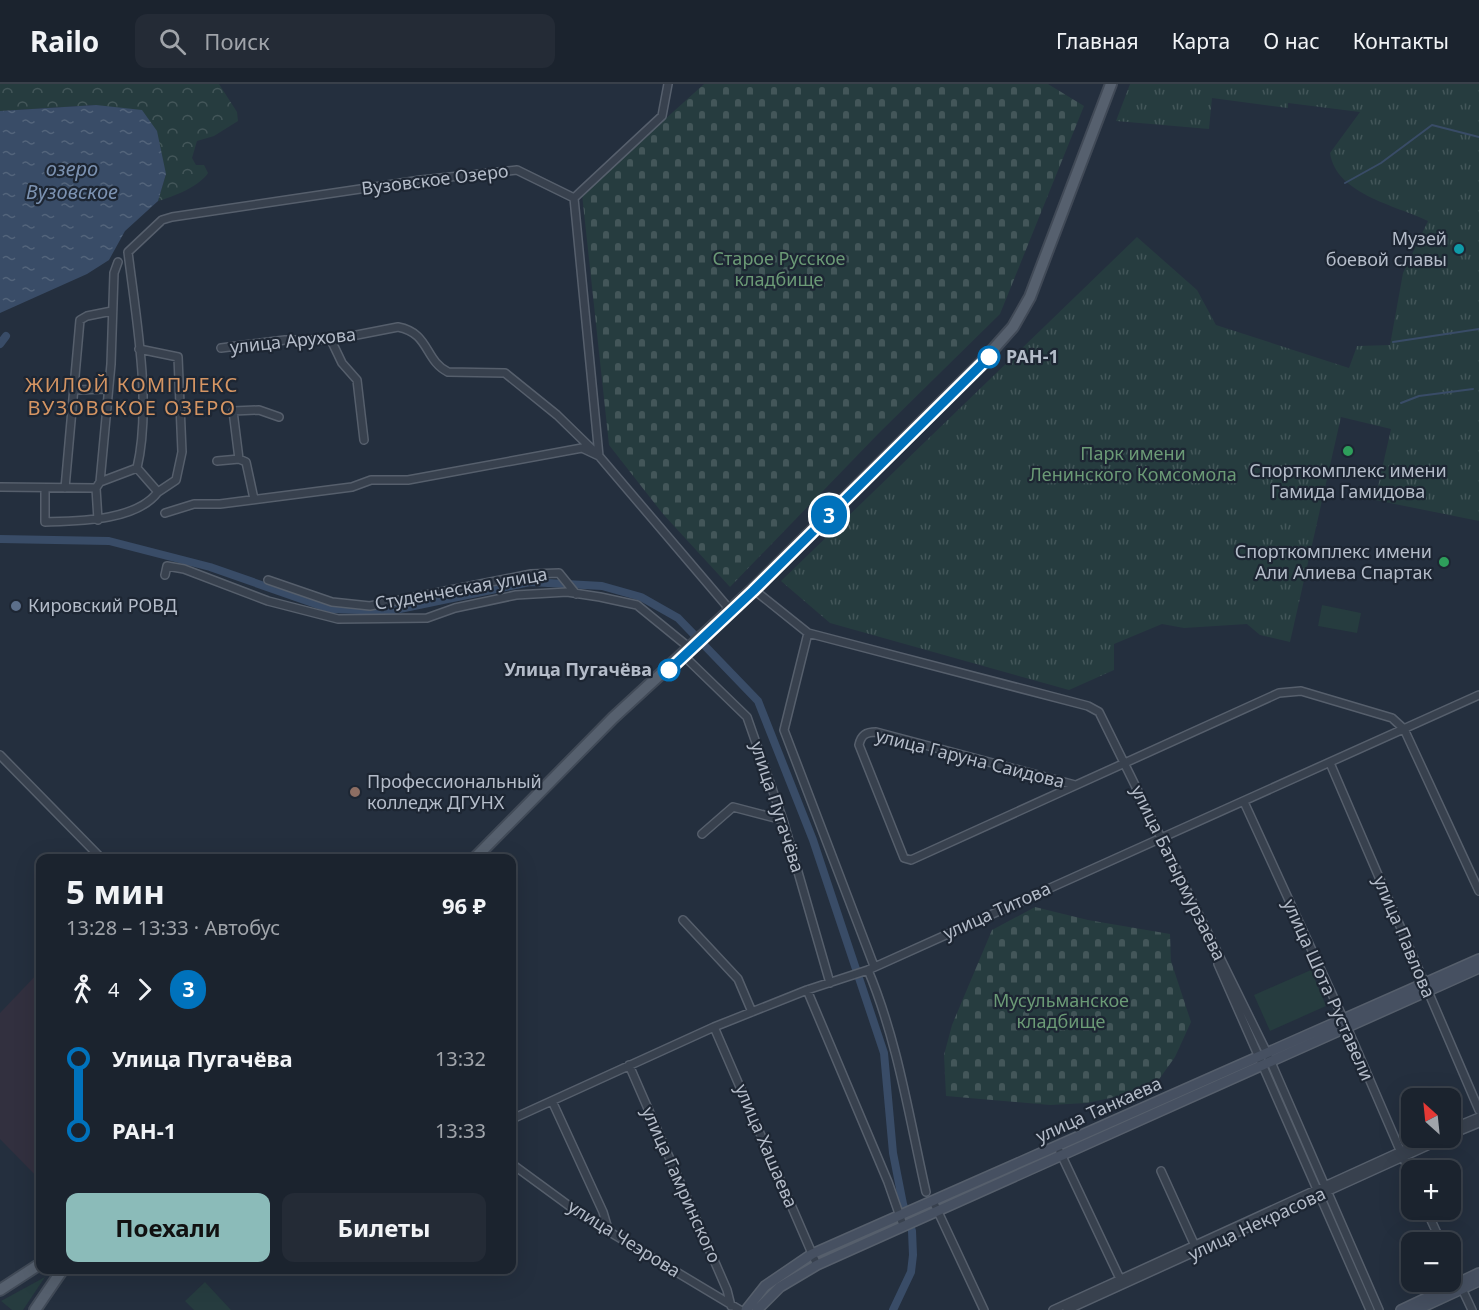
<!DOCTYPE html>
<html lang="ru">
<meta charset="utf-8">
<style>
body{margin:0;font-family:"Noto Sans",sans-serif;background:#242b36;color:#f1f3f6;height:100vh;display:flex;flex-direction:column;font-size:22px;white-space:nowrap}
*{box-sizing:border-box;margin:0}
p{font-size:20px;color:#a0a4aa}
.icon{flex:none;width:33px;height:33px;fill:none;stroke:currentColor;stroke-width:2;stroke-linecap:round;stroke-linejoin:round}
.map{position:relative;flex:1;overflow:hidden}
.drawer{position:absolute;left:36px;top:770px;width:480px;height:420px;display:flex;flex-direction:column;background:#1b232e;border-radius:12px;box-shadow:0 6px 24px #0002,0 0 0 2px #39404a}
.drawer>*{flex:none}
.badge{padding:0 12px;border-radius:20px;font-size:21px;line-height:39px}
.needle{width:39px;rotate:333deg}
.controls{position:absolute;left:1401px;top:1004px;display:grid;gap:12px}
.controls a{display:grid;place-items:center;width:60px;height:60px;border-radius:12px;background:#1b232e;box-shadow:0 6px 24px #0002,0 0 0 2px #39404a;font-size:30px}
.map>.badge{position:absolute;translate:-50% -50%;box-shadow:0 0 0 3px #fff}
.legs{display:flex;align-items:center;gap:9px;height:66px;padding:0 30px;font-size:20px}
.legs p{margin-inline-start:auto}
.summary{display:flex;align-items:center;justify-content:space-between;height:102px;padding:0 30px}
h1{font-size:33px;font-weight:700;line-height:45px}
.action{display:flex;gap:12px;margin-top:auto;padding:12px 30px}
.action a{flex:1;height:69px;border-radius:12px;background:#8bbbb9;color:#111;font-size:24px;font-weight:700;line-height:69px;text-align:center}
.action a+a{background:#242b36;color:#f1f3f6}
ul{padding:0 30px;list-style:none}
li{display:flex;align-items:center;gap:21px;height:72px;font-size:22px}
li i{display:grid;place-items:center;width:9px;height:100%;margin:0 8px;background:currentColor}
li i::after{content:'';width:15px;height:15px;margin:-8px;border:4px solid;border-radius:50%;background:#1b232e}
li p{margin-inline-start:auto}
li:first-child i{background:linear-gradient(#0000 50%,currentColor 0)}
li:last-child i{background:linear-gradient(currentColor 50%,#0000 0)}
header{display:flex;align-items:center;gap:36px;box-sizing:border-box;height:84px;padding:0 30px;background:#1b232e;border-bottom:2px solid #39404a}
header strong{font-size:28px}
nav{display:flex;gap:33px;margin-inline-start:auto;font-size:21px}
.search{width:420px;height:54px;background:#242b36;display:flex;align-items:center;gap:15px;box-sizing:border-box;padding:0 21px;border-radius:12px;color:#a0a4aa;font-size:22px}
.map>svg:first-child{display:block}
.medical{fill:#32303f}
.grass{fill:#263c3f}
.forest{fill:url(#forest-crowns)}
.cemetery{fill:url(#cemetery-stones)}
.park{fill:url(#park-tufts)}
.water{fill:url(#water-ripples)}
.lines{fill:none;stroke-linecap:round;stroke-linejoin:round}
.stream{stroke:#394c67;stroke-width:2}
.canal{stroke:#394c67;stroke-width:8}
.street-casing{stroke:#565f6c;stroke-width:10}
.secondary-casing{stroke:#565f6c;stroke-width:12}
.primary-casing{stroke:#414a57;stroke-width:14}
.street{stroke:#38414e;stroke-width:7}
.secondary{stroke:#465061;stroke-width:9}
.primary{stroke:#56606e;stroke-width:10}
.line-1-casing{stroke:#fff;stroke-width:14}
.line-1{stroke:#0072bc;stroke-width:9}
.culture-dot{fill:#0f9aa8;stroke:#1d2633;stroke-width:2}
.stop-1-dot{fill:#fff;stroke:#0072bc;stroke-width:3}
.leisure-dot{fill:#2e9e5b;stroke:#1d2633;stroke-width:2}
.service-dot{fill:#5c6f8a;stroke:#1d2633;stroke-width:2}
.education-dot{fill:#8d6e63;stroke:#1d2633;stroke-width:2}
.labels{text-anchor:middle;stroke-width:4.5;stroke-linejoin:round;paint-order:stroke}
.street-label{font-size:18px;fill:#b4bcc9;stroke:#1d2633}
.poi-label{font-size:18px;fill:#b4bcc9;stroke:#1d2633;text-anchor:end}
.park-label{font-size:18px;fill:#6b9a76;stroke:#1d2633}
.stop-label{font-size:18px;font-weight:bold;fill:#b4bcc9;stroke:#1d2633;text-anchor:start}
.water-label{font-size:20px;font-style:italic;fill:#7c92b1;stroke:#1d2633}
.neighbourhood-label{font-size:20px;letter-spacing:1.5px;fill:#d59563;stroke:#1d2633}
</style>
<header>
<strong>Railo</strong>
<div class="search"><svg class="icon" aria-label="search" viewBox="0 0 24 24"><circle cx="10" cy="10" r="6"/><path d="M15 15l6 6"/></svg>Поиск</div>
<nav><a>Главная</a><a>Карта</a><a>О нас</a><a>Контакты</a></nav>
</header>
<div class="map">
<svg width="1479" height="1226" viewBox="0 0 1479 1226">
<defs>
<pattern id="forest-crowns" width="20" height="18" patternUnits="userSpaceOnUse" patternTransform="scale(1.5)"><rect width="20" height="18" fill="#263c3f"/><path d="M2 6a3 3 0 1 1 6 0M12 15a3 3 0 1 1 6 0" fill="none" stroke="#435659"/></pattern>
<pattern id="cemetery-stones" width="16" height="16" patternUnits="userSpaceOnUse" patternTransform="scale(1.5)"><rect width="16" height="16" fill="#263c3f"/><path d="M2 7V4a2 2 0 0 1 4 0v3zM10 15v-3a2 2 0 0 1 4 0v3z" fill="#435659"/></pattern>
<pattern id="park-tufts" width="24" height="20" patternUnits="userSpaceOnUse" patternTransform="scale(1.5)"><rect width="24" height="20" fill="#263c3f"/><path d="M3 7l-1-3M5 7V3M7 7l1-3M15 17l-1-3M17 17v-4M19 17l1-3" fill="none" stroke="#435659"/></pattern>
<pattern id="water-ripples" width="26" height="14" patternUnits="userSpaceOnUse" patternTransform="scale(1.5)"><rect width="26" height="14" fill="#394c67"/><path d="M2 4q2-2 4 0t4 0M15 11q2-2 4 0t4 0" fill="none" stroke="#53647b"/></pattern>
</defs>
<rect width="100%" height="100%" fill="#242f3e"/>
<path class="medical" d="M40,887V1096L0,1055V929Z"/>
<path class="grass" d="M1322,521L1361,529L1357,549L1318,542Z
M1311,886L1326,922L1270,947L1254,911Z
M45,1193L23,1226H12L1,1217Z
M205,1198L231,1226H194L185,1217Z"/>
<path class="forest" d="M0,0H219L237,28L238,37L214,52L197,57L192,74L196,81H204L208,89C200,102 173,113 158,117L166,90L96,21L0,27Z"/>
<path class="cemetery" d="M704,0H1048L1084,22L1000,230L879,349L730,503L663,430L609,361L582,110Z
M1035,823L1088,836L1170,850L1171,877L1191,938L1175,973L1152,1005L1087,1019L1050,1021L946,1012L944,971L952,941L992,846Z"/>
<path class="park" d="M1130,0H1479V437L1375,416L1391,345L1341,333L1290,558L1260,551L1247,540L1184,544L1162,540L1114,560V586L1069,606L830,539L781,497L1137,153L1197,206L1216,241L1349,284L1357,262L1390,261L1403,189L1428,137C1395,121 1336,110 1330,69L1360,28L1288,19V24L1212,14L1209,45L1116,37Z"/>
<path class="water" d="M96,21L142,26L157,47L166,90L158,117L125,147L109,176L87,190L0,229V27Z"/>
<g class="lines">
<path class="stream" d="M1345,99L1381,79L1432,41L1479,53
M1393,258L1479,245
M1401,319L1419,312L1473,305"/>
<path class="canal" d="M0,260L6,252
M0,455L109,457L210,483L330,525L390,527L530,498L602,502L641,513L678,534L758,617L813,756L884,969L893,1069L903,1120L912,1147L913,1171L911,1188L893,1226"/>
<g class="street-casing">
<path id="street" d="M574,114L599,372
M574,114L662,32L668,0
M331,256L342,279L357,296L364,356
M221,264L285,256H331L398,243C430,249 424,276 448,288L505,289L557,331L595,368
M76,306L108,305
M239,375L233,327L259,326L279,333
M217,377L239,375L246,378L254,415
M137,384C152,320 136,234 128,168L162,136L172,133L421,96L517,86L574,114
M100,398L137,384L158,408L176,396L182,368L178,273L139,265
M0,403L96,404L100,398L111,280L114,189L118,178
M65,404L80,236L87,232L112,227
M96,404L98,436
M45,405V438C79,437 136,437 158,408
M165,429L194,420H220L352,403L371,396H408L582,364L599,372L731,527
M165,491L167,482L184,485L268,517L338,535L427,534L455,524L516,511L567,508L600,513L637,521L691,565
M268,496L332,518L370,522L531,490L559,489L576,510
M753,505L808,549L1088,622L1099,628L1267,969L1379,1226
M808,549L784,646L874,882
M683,571L747,633L783,736L830,899
M0,671L101,774
M1330,679L1479,1026
M1075,701L876,648C866,648 861,651 859,661L904,774L911,776L1279,609L1301,607L1392,634L1404,645L1479,807
M1244,718L1343,934L1412,1094
M702,750L733,723L783,736
M683,836L738,895L752,928
M1218,880L1370,1226
M868,886C898,958 909,1033 926,1108
M807,906L888,1098L903,1141
M714,943L817,1181
M629,981L727,1206L731,1222
M552,1017L603,1128L608,1145
M512,1035L714,943L807,906L868,886L1479,611
M1450,1045L1479,1033
M1450,1051L1479,1039
M1060,1068L1122,1199
M512,1080L583,1132L740,1226
M1161,1087L1196,1164
M933,1117L984,1226
M1426,1125L1441,1158
M1450,1179L1472,1226
M1053,1226L1432,1053
M1067,1226L1447,1053"/>
</g>
<g class="secondary-casing">
<path id="secondary" d="M746,1226L765,1202L812,1170C1034,1071 1258,975 1479,875
M757,1226L780,1203L817,1181L1479,884
M1401,1226L1479,1189
M1416,1226L1479,1197"/>
</g>
<g class="primary-casing">
<path id="primary" d="M475,774L613,634L753,505L981,279L1013,243L1030,213L1111,0
M0,1206L40,1180
M35,1226L63,1185"/>
</g>
<use href="#street" class="street"/>
<use href="#secondary" class="secondary"/>
<use href="#primary" class="primary"/>
</g>
<g class="lines">
<g class="line-1-casing">
<path id="line-1" d="M669,586L753,507L989,273"/>
</g>
<use href="#line-1" class="line-1"/>
</g>
<circle class="culture-dot" cx="1459" cy="165" r="6"/>
<g class="stop-1-dot">
<circle cx="989" cy="273" r="10"/>
<circle cx="669" cy="586" r="10"/>
</g>
<g class="leisure-dot">
<circle cx="1348" cy="367" r="6"/>
<circle cx="1444" cy="478" r="6"/>
</g>
<circle class="service-dot" cx="16" cy="522" r="6"/>
<circle class="education-dot" cx="355" cy="708" r="6"/>
<g class="labels">
<g class="street-label">
<text transform="translate(435 96) rotate(-7)" y="6">Вузовское Озеро</text>
<text transform="translate(293 257) rotate(-6)" y="6">улица Арухова</text>
<text transform="translate(461 505) rotate(-10)" y="6">Студенческая улица</text>
<text transform="translate(970 675) rotate(14)" y="6">улица Гаруна Саидова</text>
<text transform="translate(777 723) rotate(72)" y="6">улица Пугачёва</text>
<text transform="translate(1178 789) rotate(64)" y="6">улица Батырмурзаева</text>
<text transform="translate(997 827) rotate(-24)" y="6">улица Титова</text>
<text transform="translate(1404 853) rotate(67)" y="6">улица Павлова</text>
<text transform="translate(1328 906) rotate(66)" y="6">улица Шота Руставели</text>
<text transform="translate(1099 1026) rotate(-24)" y="6">улица Танкаева</text>
<text transform="translate(766 1062) rotate(67)" y="6">улица Хашаева</text>
<text transform="translate(681 1101) rotate(66)" y="6">улица Гамринского</text>
<text transform="translate(1257 1140) rotate(-25)" y="6">улица Некрасова</text>
<text transform="translate(624 1155) rotate(32)" y="6">улица Чеэрова</text>
</g>
<g class="poi-label">
<text x="1447" y="161">Музей<tspan x="1447" dy="21">боевой славы</tspan></text>
<text x="1348" y="393" text-anchor="middle">Спорткомплекс имени<tspan x="1348" dy="21">Гамида Гамидова</tspan></text>
<text x="1432" y="474">Спорткомплекс имени<tspan x="1432" dy="21">Али Алиева Спартак</tspan></text>
<text x="28" y="528" text-anchor="start">Кировский РОВД</text>
<text x="367" y="704" text-anchor="start">Профессиональный<tspan x="367" dy="21">колледж ДГУНХ</tspan></text>
</g>
<g class="park-label">
<text x="779" y="181">Старое Русское<tspan x="779" dy="21">кладбище</tspan></text>
<text x="1133" y="376">Парк имени<tspan x="1133" dy="21">Ленинского Комсомола</tspan></text>
<text x="1061" y="923">Мусульманское<tspan x="1061" dy="21">кладбище</tspan></text>
</g>
<g class="stop-label">
<text x="1006" y="279">РАН-1</text>
<text x="652" y="592" text-anchor="end">Улица Пугачёва</text>
</g>
<g class="water-label">
<text x="72" y="92">озеро<tspan x="72" dy="23">Вузовское</tspan></text>
</g>
<g class="neighbourhood-label">
<text x="132" y="308">ЖИЛОЙ КОМПЛЕКС<tspan x="132" dy="23">ВУЗОВСКОЕ ОЗЕРО</tspan></text>
</g>
</g>
</svg>
<div class="controls">
<a><svg class="needle" viewBox="-14 -14 28 28"><path d="M0-13l5 13h-10z" fill="#e53935"/><path d="M0 13l5-13h-10z" fill="#a0a4aa"/></svg></a>
<a>+</a>
<a>−</a>
</div>
<b class="badge" style="left:829px;top:431px;background:#0072bc;color:#fff">3</b>
<section class="drawer">
<div class="summary"><div><h1>5 мин</h1><p>13:28 – 13:33 · Автобус</p></div><b>96 ₽</b></div>
<div class="legs"><svg class="icon" aria-label="walk" viewBox="0 0 24 24"><circle cx="13" cy="4" r="2"/><path d="M13 8l-2 6 4 7M11 14l-3 7M7 12l3-4h3l4 4"/></svg>4<svg class="icon" aria-label="forward" viewBox="0 0 24 24"><path d="M9 5l7 7-7 7"/></svg><b class="badge" style="background:#0072bc;color:#fff">3</b></div>
<ul>
<li><i style="color:#0072bc"></i><b>Улица Пугачёва</b><p>13:32</p></li>
<li><i style="color:#0072bc"></i><b>РАН-1</b><p>13:33</p></li>
</ul>
<div class="action"><a>Поехали</a><a>Билеты</a></div>
</section>
</div>
